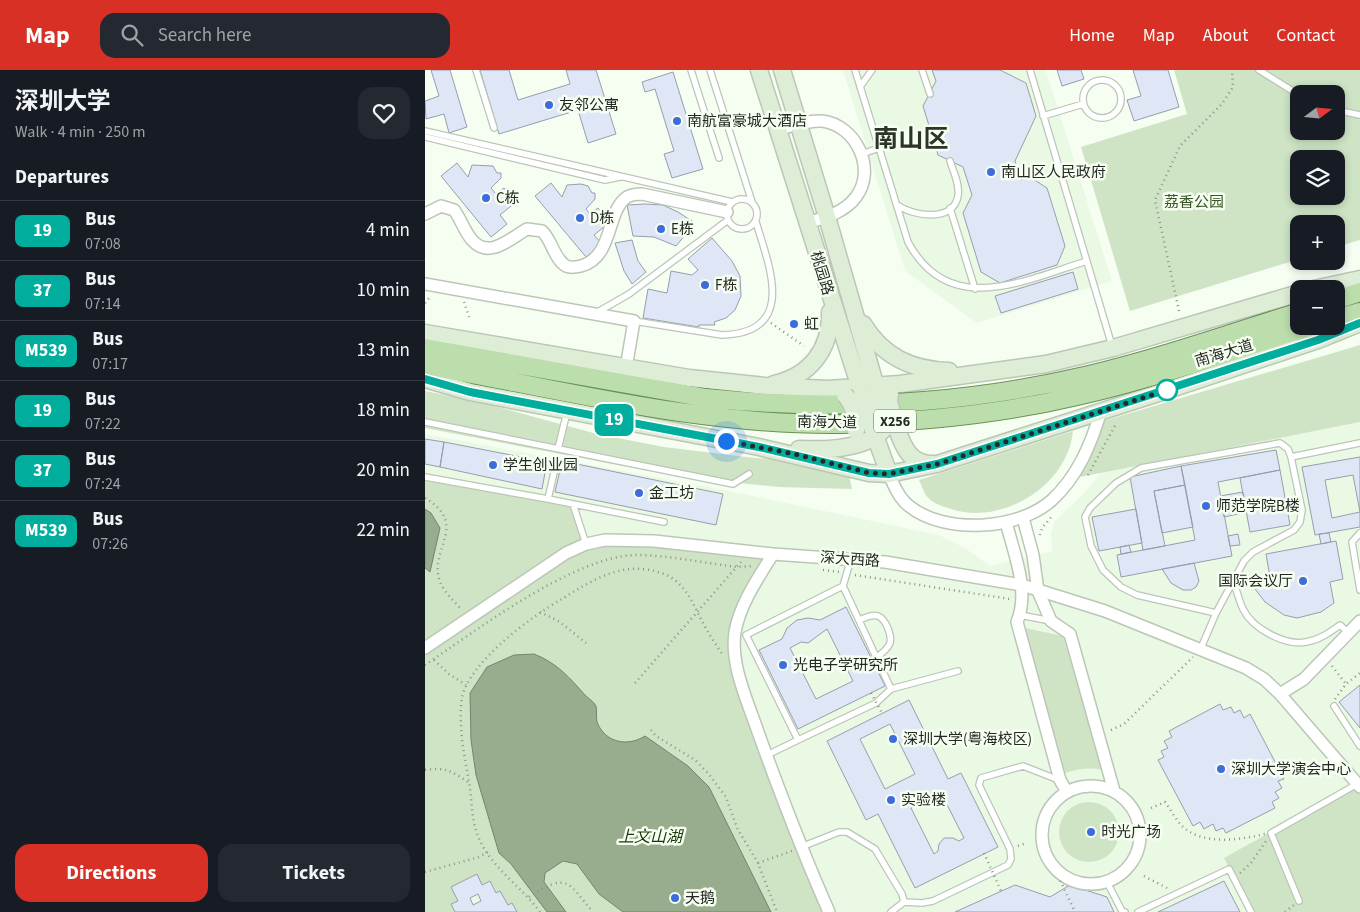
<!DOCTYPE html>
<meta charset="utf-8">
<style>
body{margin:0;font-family:"Source Sans 3","Noto Sans SC",sans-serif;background:#242831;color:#f1f3f6;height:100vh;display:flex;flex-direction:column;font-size:19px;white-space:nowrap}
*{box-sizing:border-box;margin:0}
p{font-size:16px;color:#9ea1a6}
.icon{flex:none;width:28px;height:28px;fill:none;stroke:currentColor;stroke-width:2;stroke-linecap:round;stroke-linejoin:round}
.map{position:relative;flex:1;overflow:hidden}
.sheet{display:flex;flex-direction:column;background:#171b24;width:425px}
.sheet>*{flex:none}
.badge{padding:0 10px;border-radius:8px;font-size:18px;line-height:32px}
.needle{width:32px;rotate:74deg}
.controls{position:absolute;left:865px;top:15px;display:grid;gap:10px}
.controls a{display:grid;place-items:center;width:55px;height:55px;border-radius:10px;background:#171b24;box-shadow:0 2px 8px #0003;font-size:25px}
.you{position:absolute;width:25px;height:25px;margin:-12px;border:4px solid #fff;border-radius:50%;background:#1a73e8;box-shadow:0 0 0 8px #1a73e833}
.map>.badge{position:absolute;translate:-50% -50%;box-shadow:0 0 0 2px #fff}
h2{padding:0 15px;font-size:19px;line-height:45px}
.round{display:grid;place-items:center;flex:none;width:52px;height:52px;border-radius:15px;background:#242831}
.headline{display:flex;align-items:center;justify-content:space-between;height:85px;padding:0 15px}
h1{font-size:24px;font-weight:700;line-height:38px}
.button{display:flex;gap:10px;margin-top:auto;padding:10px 15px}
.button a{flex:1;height:58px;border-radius:15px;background:#d93025;color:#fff;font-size:20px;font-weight:700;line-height:58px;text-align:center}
.button a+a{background:#242831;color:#f1f3f6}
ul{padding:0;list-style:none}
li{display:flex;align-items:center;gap:15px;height:60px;padding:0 15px;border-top:1px solid #363941}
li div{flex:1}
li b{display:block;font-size:19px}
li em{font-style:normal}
li .badge{min-width:55px;font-weight:700;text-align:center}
header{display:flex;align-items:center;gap:30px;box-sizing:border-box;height:70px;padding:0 25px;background:#d93025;color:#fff}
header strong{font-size:24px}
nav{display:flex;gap:28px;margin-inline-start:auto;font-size:18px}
.search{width:350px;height:45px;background:#242831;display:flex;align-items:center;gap:12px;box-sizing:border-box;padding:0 18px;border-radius:15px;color:#9ea1a6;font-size:19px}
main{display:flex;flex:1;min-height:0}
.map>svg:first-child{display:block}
.built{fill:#eaf9e3}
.green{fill:#cee4c5;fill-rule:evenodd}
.water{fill:#97ad8e;stroke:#74856e}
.building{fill:#dfe7f7;stroke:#969ead;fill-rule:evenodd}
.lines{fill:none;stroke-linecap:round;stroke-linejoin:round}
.lane-casing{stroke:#bbc6b7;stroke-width:8}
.street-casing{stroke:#bbc6b7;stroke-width:14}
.secondary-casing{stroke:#bbc6b7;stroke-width:19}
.primary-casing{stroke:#6a9059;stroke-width:20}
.path{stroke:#8d938a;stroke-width:2.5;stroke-dasharray:1 4;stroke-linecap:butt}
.lane{stroke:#fff;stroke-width:5.5}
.street{stroke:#fff;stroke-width:11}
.secondary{stroke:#deeed6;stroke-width:16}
.primary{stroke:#bcdead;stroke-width:18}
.secondary-bridge-casing{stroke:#bbc6b7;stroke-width:19;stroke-linecap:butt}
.path-bridge{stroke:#8d938a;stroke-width:2.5;stroke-dasharray:1 4;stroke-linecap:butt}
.secondary-bridge{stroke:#deeed6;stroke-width:16}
.line-casing{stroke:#fff;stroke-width:11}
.line{stroke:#01ad9c;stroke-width:8}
.walk{stroke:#242822;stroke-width:5;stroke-dasharray:0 9}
.poi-dot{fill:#3d6cdd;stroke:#f6fef2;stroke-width:2}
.stop-dot{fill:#fff;stroke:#01ad9c;stroke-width:2.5}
.labels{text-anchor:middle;stroke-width:5;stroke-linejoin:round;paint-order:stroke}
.shield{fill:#f6fef2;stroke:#636860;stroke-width:1}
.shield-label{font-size:14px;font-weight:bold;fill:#242822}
.poi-label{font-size:15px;fill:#242822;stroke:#f6fef2;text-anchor:start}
.park-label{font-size:15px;fill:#375627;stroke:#f6fef2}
.street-label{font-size:15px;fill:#242822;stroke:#f6fef2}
.water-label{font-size:16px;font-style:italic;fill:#183606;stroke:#f6fef2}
.town-label{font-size:25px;font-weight:bold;fill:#2d3529;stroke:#f6fef2}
</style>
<header>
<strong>Map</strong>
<div class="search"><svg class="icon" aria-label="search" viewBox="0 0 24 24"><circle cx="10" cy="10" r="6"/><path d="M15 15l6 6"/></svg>Search here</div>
<nav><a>Home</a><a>Map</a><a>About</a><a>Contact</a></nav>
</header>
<main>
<section class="sheet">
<div class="headline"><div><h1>深圳大学</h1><p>Walk · 4 min · 250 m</p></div><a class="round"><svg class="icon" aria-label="heart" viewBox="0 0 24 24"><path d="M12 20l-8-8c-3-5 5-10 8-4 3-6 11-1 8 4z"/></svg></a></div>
<h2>Departures</h2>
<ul>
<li><span class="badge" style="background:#01ad9c;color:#fff">19</span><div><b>Bus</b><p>07:08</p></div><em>4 min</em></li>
<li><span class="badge" style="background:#01ad9c;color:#fff">37</span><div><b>Bus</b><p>07:14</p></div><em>10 min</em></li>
<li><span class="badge" style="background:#01ad9c;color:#fff">M539</span><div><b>Bus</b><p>07:17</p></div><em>13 min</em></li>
<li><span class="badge" style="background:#01ad9c;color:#fff">19</span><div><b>Bus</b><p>07:22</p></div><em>18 min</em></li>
<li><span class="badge" style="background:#01ad9c;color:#fff">37</span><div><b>Bus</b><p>07:24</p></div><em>20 min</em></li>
<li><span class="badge" style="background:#01ad9c;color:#fff">M539</span><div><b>Bus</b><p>07:26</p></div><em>22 min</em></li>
</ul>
<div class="button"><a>Directions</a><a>Tickets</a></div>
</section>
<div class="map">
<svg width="935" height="842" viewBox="0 0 935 842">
<rect width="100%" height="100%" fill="#f6fef2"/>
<path class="built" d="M418,0H621L687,211L552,253L480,201Z
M935,349V842H0V364L299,420L514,465L540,478L565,496L627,481L626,465L629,452L660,422L687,390Z"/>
<path class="green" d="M749,0H935V170L911,177V154H874V189L705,241L656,77L762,44ZM874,24H911V61H874ZM874,89H911V126H874Z
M935,275V352L655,407L675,352Z
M0,321L55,332L172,364L239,377L330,388L421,392L427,419L354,417L261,408L0,358Z
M648,361C643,415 578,456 526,439C516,436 506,433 500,424C498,420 496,414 494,410Z
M0,407L148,434L161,474L180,470L348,484L322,528L310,585L404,842H92L87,833L83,835L75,821L71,823L65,811L57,815L52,804L26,817L33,831L26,834L30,842H0Z
M600,558L638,566L677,700C665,697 652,699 640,703Z
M932,714L935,717V842H826L799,788Z
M634 762a30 30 0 1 1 60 0a30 30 0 1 1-60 0Z"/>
<path class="water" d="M0,439L6,443L15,458L5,502L0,498Z
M109,584C132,593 144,607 160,625C163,628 169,632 171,636C172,641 171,647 172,652C180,673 203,677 220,666L263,696L284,717L346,842H198L174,824L152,794L138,791L120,803L119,812L141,842H122L86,794L74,783L51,705L46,670L45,623L62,597L89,585Z"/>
<path class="building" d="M6,0H25L42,57L24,63L19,44L1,49L0,31L14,26Z
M55,0H84L93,30L145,14L141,0H171L191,64L163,73L153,40L74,64Z
M507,0H575L601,13L611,46L590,91L596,110L605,107L622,118L640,176L632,195L575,213L556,202L538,143L547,125L538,97L513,85L498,36L511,11Z
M632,0H656L659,9L637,16Z
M708,0H743L754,37L709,51L702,30L716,26Z
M248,2L278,99L247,108L239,84L249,81L230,19L220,22L217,12Z
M32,93L43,107L47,95L68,96L72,103H76V108L66,118L71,124L79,118L91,132L75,145L82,154L66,167L16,106Z
M126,113L137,127L142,115L156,114L163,116L167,123H170V129L161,139L165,144L173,138L185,152L169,165L177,174L161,187L110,126Z
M220,134L238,135L253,142L270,153L251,176L229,167L208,166L202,135Z
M287,168L307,191L315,206L316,226L310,240L301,248L289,252L290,255H274V257L218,248L223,219L242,223L246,201L267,205L273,200L263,189Z
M207,170L213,191L221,202L207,214L199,201L190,173Z
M648,202L653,219L576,243L570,226Z
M0,369L19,372L15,397L0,394Z
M19,372L122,392L117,419L15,397Z
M851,380L855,400L793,412L807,486L696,507L692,485L770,470L756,396Z
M935,387V457L890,465L877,397ZM928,405L935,442L907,448L900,410Z
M137,391L298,424L291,455L130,422Z
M756,396L760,415L729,421L740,476L718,480L705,407Z
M855,400L865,455L825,462L815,408Z
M760,415L768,457L737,463L729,421Z
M818,422L822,442L799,447L795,426Z
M711,439L717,473L674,481L667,447Z
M904,463L906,472L896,474L894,464Z
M813,464L815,475L805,476L803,466Z
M911,471L918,509L905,512L909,533L896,542L872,548L859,545L840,532L830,519L846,513L841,484Z
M704,475L706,482L696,484L695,477Z
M769,493L774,511L771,517L766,520H758L746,513L737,499Z
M421,537L460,616L373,659L334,580L357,569L362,558L372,550L383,548L395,550ZM402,559L428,611L391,629L365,578L376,572L383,573Z
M935,615V658L914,632Z
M484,630L523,709L536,703L573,777L490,818L453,744L441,750L402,671ZM465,654L490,704L460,719L435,669ZM516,723L539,768L534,771L528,768H519L514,774L513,781L509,784L486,738Z
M795,634L798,640L806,637L809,643L815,640L819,648L825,644L859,709L853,711L857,718L850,722L854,728L847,732L850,738L801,763L798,758L791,761L788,754L779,759L775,752L768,756L733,690L739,687L736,681L743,678L739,671L747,667L744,661Z
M52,804L57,815L65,811L71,823L75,821L83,835L87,833L92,842H30L26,834L33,831L26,817ZM53,824L56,831L48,835L45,828Z
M799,811L815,842H733Z
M590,815L625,827L645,815L682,827L689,842H530Z"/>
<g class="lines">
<g class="lane-casing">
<path id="lane" d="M51,0L69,58
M266,0L294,88
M285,0L327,132
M430,0L483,172C524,249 600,210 662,191
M497,0L505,24
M605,0L687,276
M834,0L874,25
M658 29a19 19 0 1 1 38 0a19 19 0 1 1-38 0Z
M435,17L447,0
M911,40L935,45
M618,46L658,34
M0,61L307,132
M0,67L180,110L195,107
M437,84L454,78
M302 144a15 15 0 1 1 30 0a15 15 0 1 1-30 0Z
M472,135C488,146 528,153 533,126C535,114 528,101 525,91
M525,138L550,219
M171,243L204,224L303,150
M209,251L297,265C373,263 344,196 331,152
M0,352L308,414L324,404
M133,379L142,342
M0,407L123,429L130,398
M123,429L239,452
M148,434L161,474
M935,463L927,472L935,520
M809,513C812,521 814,531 818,539C827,558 859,576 881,572C894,570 904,563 915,555L924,563
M418,516L321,565L373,670L451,633L466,619L418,516L426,489
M791,543L712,525L696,517L678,500L666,476L660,447L665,438L691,413L716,398L855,373L863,379L866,387
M595,545L626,551
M434,550C439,548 447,544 453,546C461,549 467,566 465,573C463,579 456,584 451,588
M776,578L791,543L819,491L828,482L869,460L875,452L877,440L866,387L935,373
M466,619L533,601
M909,636L935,676
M342,685L373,670
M376,777L414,762H422L450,779L477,824L479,832L466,842
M682,812L697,841L700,842
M874,831L846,763L934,713
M479,832L497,833L508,831L583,795L586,789L585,779L554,715L556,708L598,696L634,710
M713,842L804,799L826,842"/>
</g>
<g class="street-casing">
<path id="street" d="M352,60C366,56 382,50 397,51C431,55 452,99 431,127C419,143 399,148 381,153
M0,144L16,136L29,140C36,149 39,161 47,170C64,190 86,168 102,159L117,161C127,170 129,189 141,196C145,198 152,197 156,196C189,187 181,141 202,127C207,124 213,124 217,124L302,142
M0,214L209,251L201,298
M464,404C469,416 474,428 484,436C520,465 594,460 627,430C653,406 666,374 676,341
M598,448L608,485L613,521L626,551L645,564L689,721
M581,452C589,484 605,521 592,552L635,710L642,722
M348,484C333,508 315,534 310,562C305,595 323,632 333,662C355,723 378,783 404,842
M0,578L141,483L161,474L180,470L229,471L348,484L460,492L597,515L680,541L821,598L839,609L855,624L935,717
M855,624L879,609L935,551
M617 765a49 49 0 1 1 98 0a49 49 0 1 1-98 0Z"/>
</g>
<g class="secondary-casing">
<path id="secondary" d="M334,0L437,324
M357,0L402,147L453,324
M889,219L935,209
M438,254C458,287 487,300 524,301
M0,263L264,308L340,316L403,319L475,314L621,294L688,278L874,223
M0,309L45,322L334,377L444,403L464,404L512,394L740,321L893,270L935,253
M349,314C385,306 406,279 405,242
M472,359C478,377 486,395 508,394
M448,360L464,404
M374,379C399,380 440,380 458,360"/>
</g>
<g class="primary-casing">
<path id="primary" d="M911,230L935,222
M911,249L935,242
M0,278L281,328C409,341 537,335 664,305C735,288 804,264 874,242
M0,295C138,320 276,356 417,354C495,352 576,344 652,326C731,308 809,280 887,256"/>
</g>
<path class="path" d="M39,232L44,247
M0,233L5,227
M754,241L730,130L755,76L797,34L808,17L807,0
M346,253L379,276
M663,405L691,354
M0,428C45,455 3,479 15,512C19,522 30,532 37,540
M615,465L617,458L628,445
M398,500L415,502
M430,505L585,529
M115,542L135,552L161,573
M9,590L24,604L41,615
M0,595C52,560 148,487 210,485C243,485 279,493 312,497L328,496
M907,596L921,614
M210,613L316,492
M910,629L921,614L935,603
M226,660L231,666L270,690L283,703L301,727L312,758L333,793L352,842
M686,660L699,654L768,587
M0,700C21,697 27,701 44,713
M726,738L740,732C745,739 750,748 756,755C776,776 814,770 840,764
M593,776L601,773
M333,793L367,781
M629,797L650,842
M0,802L54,787L63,782
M815,803L826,793L841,771
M719,806L742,818
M104,827C143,801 143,813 168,842
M115,842C96,816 65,797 53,766C46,749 47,729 44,711C39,685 33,655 37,628C43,593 107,546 137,529C169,509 200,489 239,504C261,513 268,534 278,553C284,564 291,575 298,585
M860,842L869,835"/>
<use href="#lane" class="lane"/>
<use href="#street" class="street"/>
<use href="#secondary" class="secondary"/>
<use href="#primary" class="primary"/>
<g class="secondary-bridge-casing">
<path id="secondary-bridge" d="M437,324L448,360
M453,324L460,350L458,360
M465,324L464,332L472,359
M420,325C428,334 433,350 431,361"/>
</g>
<path class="path-bridge" d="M446,623L457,643
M559,783L576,821"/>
<use href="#secondary-bridge" class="secondary-bridge"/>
</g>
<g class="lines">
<g class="line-casing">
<path id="line" d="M0,309L45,322L334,377L444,403L464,404L512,394L740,320L893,270L935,253"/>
</g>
<use href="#line" class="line"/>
<path class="walk" d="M301,371L370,384L444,403L464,404L512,394L742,320"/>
</g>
<g class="poi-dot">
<circle cx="124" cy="35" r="5"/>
<circle cx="252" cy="51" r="5"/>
<circle cx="566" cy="102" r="5"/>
<circle cx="61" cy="128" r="5"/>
<circle cx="155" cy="148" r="5"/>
<circle cx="236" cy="159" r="5"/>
<circle cx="280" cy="215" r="5"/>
<circle cx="369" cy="254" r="5"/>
<circle cx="68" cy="395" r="5"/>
<circle cx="214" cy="423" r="5"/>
<circle cx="781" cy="436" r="5"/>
<circle cx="878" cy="511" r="5"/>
<circle cx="358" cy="595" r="5"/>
<circle cx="468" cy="669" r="5"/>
<circle cx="796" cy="699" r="5"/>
<circle cx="466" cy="730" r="5"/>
<circle cx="666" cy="762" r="5"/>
<circle cx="250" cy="828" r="5"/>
</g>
<circle class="stop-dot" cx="742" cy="320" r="10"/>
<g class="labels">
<rect class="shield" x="449" y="339.5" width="42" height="23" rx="4"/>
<g class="shield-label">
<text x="470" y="356">X256</text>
</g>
<g class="poi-label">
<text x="134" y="40">友邻公寓</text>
<text x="262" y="56">南航富豪城大酒店</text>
<text x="576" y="107">南山区人民政府</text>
<text x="71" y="133">C栋</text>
<text x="165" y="153">D栋</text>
<text x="246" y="164">E栋</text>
<text x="290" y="220">F栋</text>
<text x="379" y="259">虹</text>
<text x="78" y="400">学生创业园</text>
<text x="224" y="428">金工坊</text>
<text x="791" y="441">师范学院B楼</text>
<text x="868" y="516" text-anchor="end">国际会议厅</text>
<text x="368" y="600">光电子学研究所</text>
<text x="478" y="674">深圳大学(粤海校区)</text>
<text x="806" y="704">深圳大学演会中心</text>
<text x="476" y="735">实验楼</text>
<text x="676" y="767">时光广场</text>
<text x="260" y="833">天鹅</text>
</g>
<g class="park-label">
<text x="769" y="137">荔香公园</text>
</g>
<g class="street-label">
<text transform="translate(397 203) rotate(73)" y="5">桃园路</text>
<text transform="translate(799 283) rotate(-17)" y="5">南海大道</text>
<text transform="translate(402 352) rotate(1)" y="5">南海大道</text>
<text transform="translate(425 489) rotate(4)" y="5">深大西路</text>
</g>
<g class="water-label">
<text x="225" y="772">上文山湖</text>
</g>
<g class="town-label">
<text x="486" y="77">南山区</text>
</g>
</g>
</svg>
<div class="controls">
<a><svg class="needle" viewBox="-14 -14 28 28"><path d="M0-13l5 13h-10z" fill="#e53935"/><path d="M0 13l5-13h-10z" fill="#9ea1a6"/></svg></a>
<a><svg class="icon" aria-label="layers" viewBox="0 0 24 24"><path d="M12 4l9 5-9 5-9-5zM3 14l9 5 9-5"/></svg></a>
<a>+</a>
<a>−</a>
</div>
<div class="you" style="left:301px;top:371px"></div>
<b class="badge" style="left:189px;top:350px;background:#01ad9c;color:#fff">19</b>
</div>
</main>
